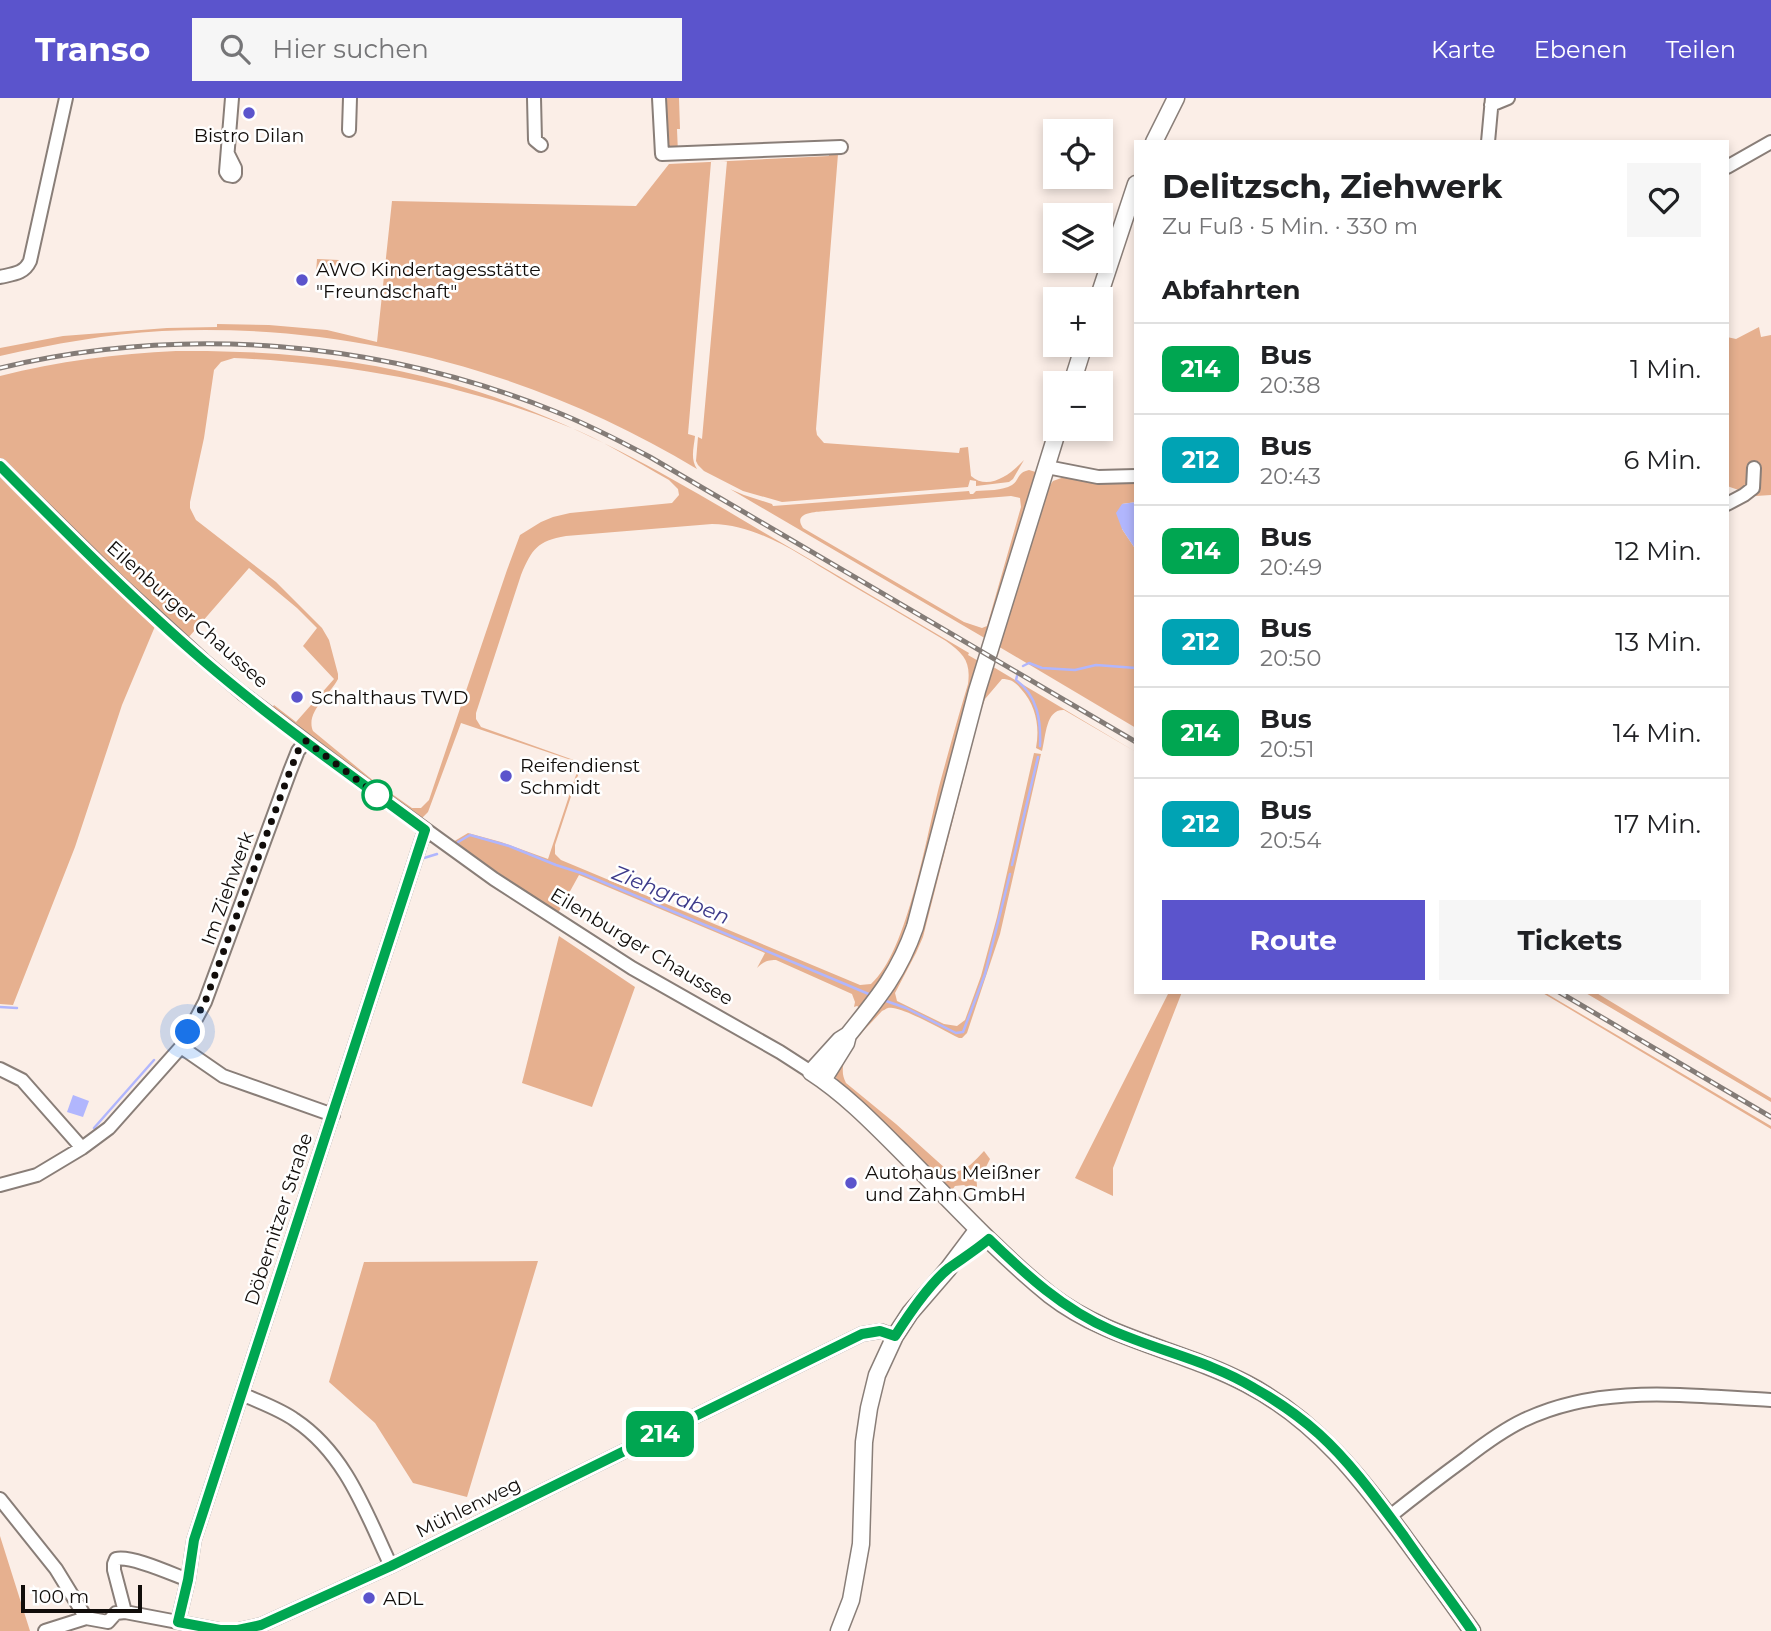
<!DOCTYPE html>
<html lang="de">
<meta charset="utf-8">
<style>
body{margin:0;font-family:Montserrat,sans-serif;background:#f6f6f6;color:#202124;height:100vh;display:flex;flex-direction:column;font-size:26px;white-space:nowrap}
*{box-sizing:border-box;margin:0}
p{font-size:23px;color:#757577}
.icon{flex:none;width:38px;height:38px;fill:none;stroke:currentColor;stroke-width:2;stroke-linecap:round;stroke-linejoin:round}
.map{position:relative;flex:1;overflow:hidden}
.details{position:absolute;left:1134px;top:42px;width:595px;height:854px;display:flex;flex-direction:column;background:#fff;border-radius:0px;box-shadow:0 4px 10px #0003}
.details>*{flex:none}
.badge{padding:0 14px;border-radius:10px;font-size:24px;line-height:46px}
.tools{position:absolute;left:1043px;top:21px;display:grid;gap:14px}
.tools a{display:grid;place-items:center;width:70px;height:70px;border-radius:0px;background:#fff;box-shadow:0 4px 10px #0003;font-size:35px}
.scale{position:absolute;left:21px;bottom:18px;width:121px;box-sizing:border-box;padding-left:7px;border:4px solid #110d0a;border-top:0;font-size:19px;line-height:24px;white-space:nowrap;color:#110d0a;-webkit-text-stroke:5px #fff;paint-order:stroke}
.you{position:absolute;width:35px;height:35px;margin:-18px;border:5px solid #fff;border-radius:50%;background:#1a73e8;box-shadow:0 0 0 10px #1a73e833}
.map>.badge{position:absolute;translate:-50% -50%;box-shadow:0 0 0 4px #fff}
h2{padding:0 28px;font-size:26px;line-height:63px}
.round{display:grid;place-items:center;flex:none;width:74px;height:74px;border-radius:0px;background:#f6f6f6}
.overview{display:flex;align-items:center;justify-content:space-between;height:119px;padding:0 28px}
h1{font-size:33px;font-weight:700;line-height:52px}
.cta{display:flex;gap:14px;margin-top:auto;padding:14px 28px}
.cta a{flex:1;height:80px;border-radius:0px;background:#5b54cc;color:#fff;font-size:28px;font-weight:700;line-height:80px;text-align:center}
.cta a+a{background:#f6f6f6;color:#202124}
ul{padding:0;list-style:none}
li{display:flex;align-items:center;gap:21px;height:91px;padding:0 28px;border-top:2px solid #e0e0e0}
li div{flex:1}
li b{display:block;font-size:26px}
li em{font-style:normal}
li .badge{min-width:77px;font-weight:700;text-align:center}
header{display:flex;align-items:center;gap:42px;box-sizing:border-box;height:98px;padding:0 35px;background:#5b54cc;color:#fff}
header strong{font-size:33px}
nav{display:flex;gap:38px;margin-inline-start:auto;font-size:24px}
.search{width:490px;height:63px;background:#f6f6f6;display:flex;align-items:center;gap:18px;box-sizing:border-box;padding:0 24px;border-radius:0px;color:#757577;font-size:26px}
.map>svg:first-child{display:block}
.green{fill:#e6b08f;fill-rule:evenodd}
.water{fill:#b1b6fd}
.lines{fill:none;stroke-linecap:round;stroke-linejoin:round}
.stream{stroke:#b1b6fd;stroke-width:2.5}
.minor-casing{stroke:#897e78;stroke-width:16}
.major-casing{stroke:#897e78;stroke-width:19}
.minor{stroke:#fff;stroke-width:12}
.major{stroke:#fff;stroke-width:16}
.rail-casing{stroke:#847c77;stroke-width:5}
.rail{stroke:#fff;stroke-width:2.5;stroke-dasharray:8;stroke-linecap:butt}
.line-casing{stroke:#fff;stroke-width:16}
.line{stroke:#00a651;stroke-width:10}
.walk{stroke:#110d0a;stroke-width:7;stroke-dasharray:0 12.6}
.poi-dot{fill:#5b54cc;stroke:#fff;stroke-width:2.5}
.stop-dot{fill:#fff;stroke:#00a651;stroke-width:3.5}
.labels{text-anchor:middle;stroke-width:5;stroke-linejoin:round;paint-order:stroke}
.poi-label{font-size:19px;fill:#110d0a;stroke:#fff;text-anchor:start}
.street-label{font-size:19px;fill:#110d0a;stroke:#fff}
.water-label{font-size:21px;font-style:italic;fill:#3d3a8a;stroke:#fff}
</style>
<header>
<strong>Transo</strong>
<div class="search"><svg class="icon" aria-label="search" viewBox="0 0 24 24"><circle cx="10" cy="10" r="6"/><path d="M15 15l6 6"/></svg>Hier suchen</div>
<nav><a>Karte</a><a>Ebenen</a><a>Teilen</a></nav>
</header>
<div class="map">
<svg width="1771" height="1533" viewBox="0 0 1771 1533">
<rect width="100%" height="100%" fill="#fbeee7"/>
<path class="green" d="M659,0H679L680,31H677L678,55L662,56Z
M834,51L838,56L816,331L817,337L824,345L959,355L960,350L968,349L971,378C989,394 1012,375 1024,362L1013,381L1009,384L976,388V383L970,382L968,389L782,404L743,393L704,373L698,367L696,363L698,339L702,341L727,63L711,64L688,336L695,338C694,349 690,361 697,371C537,274 350,224 162,233C107,236 54,246 0,258V250L63,238L167,230L217,229V226L269,227L327,232L377,244L392,103L636,108L669,66L829,58L828,52Z
M317,161L339,162L338,176L316,175Z
M1759,229L1761,239L1771,237V397L1756,398L1727,388V239L1736,241Z
M176,253C268,252 360,260 449,285C564,317 661,373 763,434C832,474 900,514 969,555L968,557L982,565L902,853L862,911L857,908L854,909L855,904L852,896L776,862C767,862 763,864 757,870L765,855L579,777L558,815L453,744L468,735L501,744L548,761L580,665L461,625L428,714L422,720H417L272,610L274,607L296,624L334,581L303,548L317,530L297,510L249,470L188,540L161,514L122,607L75,749L13,907L0,906V278C58,263 117,256 176,253ZM234,260C347,265 459,285 564,327C601,341 635,363 669,382L678,391L679,397L672,405L570,415L553,419L541,424L520,437L507,472L429,702L421,710H412L375,684L313,633C305,614 330,597 338,581V576L329,542L322,530L276,484L196,422L190,410V404L204,340L214,272L221,264ZM712,426C760,427 800,457 839,480C875,501 911,522 946,543C964,556 971,564 968,586C958,619 949,652 940,685C927,734 908,854 871,886L860,887L561,762L555,756V747L582,665L481,629L476,621V615L521,477C532,451 537,443 566,438Z
M1029,372L1039,375L988,542L730,391L744,397L772,406L773,408L969,393L970,396H973L976,393C987,392 1002,393 1012,387C1020,382 1016,375 1029,372ZM1011,398L1020,400L1021,409L987,528L982,530L964,524L803,430C792,414 816,414 826,413Z
M1064,379L1136,382V404L1122,406V431L1136,452V630L996,547L1045,394L1053,383Z
M990,567L1136,654L1064,612C1046,611 1046,637 1042,653L1036,650C1040,629 1036,607 1021,591C1015,584 1011,581 1002,581L985,601L981,612L923,839L916,855L895,895L897,903L944,926L957,928L965,922L981,878L997,819L1034,655L1041,656L1000,836L967,935L962,940H959C943,932 908,912 893,910C887,909 888,910 882,913C867,930 832,960 846,985L896,1026L946,1071C963,1079 973,1064 984,1053L990,1061L986,1069C976,1073 976,1077 977,1088L975,1091H970L964,1087L955,1088L950,1095L841,988L835,978L839,961L886,897Z
M559,838L635,889L592,1009L522,985Z
M1169,894H1182L1113,1070V1098L1075,1080Z
M1541,894H1544L1771,1028V1031Z
M1584,894H1595L1771,1000V1004Z
M538,1163L467,1399L413,1385L375,1325L329,1284L364,1164Z
M0,1438L30,1533H0Z"/>
<path class="water" d="M1136,404V452L1122,431L1116,415L1122,406Z
M73,997L89,1003L83,1019L67,1014Z"/>
<g class="lines">
<path class="stream" d="M1023,568L1029,565L1042,570L1075,572L1096,567L1136,570
M1017,578L1016,582C1038,598 1041,623 1040,648
M458,744L470,737L509,748L556,767L584,776L871,897
M424,760L437,756
M1012,767L1038,659
M886,903L906,910L956,935L963,934L985,876L1010,776
M0,909L17,910
M94,1030L154,962"/>
<g class="minor-casing">
<path id="minor" d="M534,0L535,42L541,47
M659,0L662,56L841,49
M1491,7L1508,0
M349,32L350,0
M1488,44L1492,0
M228,56L235,70V76L233,78L228,77L226,74L232,0
M1727,69L1771,44
M0,179C13,176 24,176 30,163L66,0
M0,368L119,485L203,562L242,595L371,692L494,781L632,870L780,954L811,974
M1047,369L1098,379L1136,378
M1727,406L1744,397L1753,390L1754,370
M181,949L223,978L333,1017
M0,971L22,982L82,1050
M0,1087L37,1077L82,1050L109,1030L181,949L205,904L290,673L298,653L306,643
M242,1296C259,1304 280,1311 295,1322C346,1356 366,1415 391,1468
M0,1401L56,1471L86,1520
M1389,1419C1414,1399 1440,1379 1466,1360C1484,1346 1503,1332 1524,1322C1601,1285 1688,1298 1771,1302
M125,1514L114,1472V1466L116,1461C131,1457 172,1476 188,1482
M108,1524L116,1515L125,1514L220,1532H238L261,1527L391,1468L862,1236L881,1233L895,1238
M178,1524L188,1482L194,1442L425,732
M45,1533L86,1520L108,1524"/>
</g>
<g class="major-casing">
<path id="major" d="M1154,44L1176,0
M1098,201L1136,86
M1072,285L1084,247
M848,937L840,942L811,974C845,996 873,1025 902,1054C950,1102 997,1154 1050,1197C1108,1242 1183,1252 1247,1286C1316,1322 1362,1381 1407,1443C1429,1473 1451,1503 1472,1533
M823,982L846,945L848,937C878,900 899,875 915,829L977,593L1058,331
M839,1533L851,1502L861,1446L864,1344L869,1310L877,1277L895,1238L910,1215L948,1171L978,1131"/>
</g>
<use href="#minor" class="minor"/>
<use href="#major" class="major"/>
<g class="rail-casing">
<path id="rail" d="M0,270C184,226 379,243 554,313C587,326 618,342 650,359L1136,644
M1559,894L1771,1019"/>
</g>
<use href="#rail" class="rail"/>
</g>
<g class="lines">
<g class="line-casing">
<path id="line" d="M0,368C67,435 133,502 205,564C275,624 351,677 425,732L194,1442L188,1482L178,1524L220,1532H238L261,1527L391,1468L862,1236L880,1233L895,1238C909,1216 929,1186 949,1170C963,1160 976,1152 989,1141C1026,1177 1063,1211 1111,1232C1158,1253 1210,1263 1254,1290C1277,1303 1299,1318 1319,1336C1352,1366 1378,1403 1404,1438C1426,1470 1450,1501 1472,1533"/>
</g>
<use href="#line" class="line"/>
<path class="walk" d="M188,934L205,904L290,673L298,653L306,643L377,697"/>
</g>
<g class="poi-dot">
<circle cx="249" cy="15" r="7"/>
<circle cx="302" cy="182" r="7"/>
<circle cx="297" cy="599" r="7"/>
<circle cx="506" cy="678" r="7"/>
<circle cx="851" cy="1085" r="7"/>
<circle cx="369" cy="1500" r="7"/>
</g>
<circle class="stop-dot" cx="377" cy="697" r="14"/>
<g class="labels">
<g class="poi-label">
<text x="249" y="44" text-anchor="middle">Bistro Dilan</text>
<text x="316" y="178">AWO Kindertagesstätte<tspan x="316" dy="22">"Freundschaft"</tspan></text>
<text x="311" y="606">Schalthaus TWD</text>
<text x="520" y="674">Reifendienst<tspan x="520" dy="22">Schmidt</tspan></text>
<text x="865" y="1081">Autohaus Meißner<tspan x="865" dy="22">und Zahn GmbH</tspan></text>
<text x="383" y="1507">ADL</text>
</g>
<g class="street-label">
<text transform="translate(188 516) rotate(42)" y="7">Eilenburger Chaussee</text>
<text transform="translate(227 790) rotate(-70)" y="7">Im Ziehwerk</text>
<text transform="translate(642 848) rotate(31)" y="7">Eilenburger Chaussee</text>
<text transform="translate(278 1121) rotate(-72)" y="7">Döbernitzer Straße</text>
<text transform="translate(468 1409) rotate(-26)" y="7">Mühlenweg</text>
</g>
<g class="water-label">
<text transform="translate(671 797) rotate(22)" y="7">Ziehgraben</text>
</g>
</g>
</svg>
<div class="tools">
<a><svg class="icon" aria-label="locate" viewBox="0 0 24 24"><circle cx="12" cy="12" r="6"/><path d="M12 2v4M12 18v4M2 12h4M18 12h4"/></svg></a>
<a><svg class="icon" aria-label="layers" viewBox="0 0 24 24"><path d="M12 4l9 5-9 5-9-5zM3 14l9 5 9-5"/></svg></a>
<a>+</a>
<a>−</a>
</div>
<div class="scale">100 m</div>
<div class="you" style="left:188px;top:934px"></div>
<b class="badge" style="left:660px;top:1336px;background:#00a651;color:#fff">214</b>
<section class="details">
<div class="overview"><div><h1>Delitzsch, Ziehwerk</h1><p>Zu Fuß · 5 Min. · 330 m</p></div><a class="round"><svg class="icon" aria-label="heart" viewBox="0 0 24 24"><path d="M12 20l-8-8c-3-5 5-10 8-4 3-6 11-1 8 4z"/></svg></a></div>
<h2>Abfahrten</h2>
<ul>
<li><span class="badge" style="background:#00a651;color:#fff">214</span><div><b>Bus</b><p>20:38</p></div><em>1 Min.</em></li>
<li><span class="badge" style="background:#00a3b4;color:#fff">212</span><div><b>Bus</b><p>20:43</p></div><em>6 Min.</em></li>
<li><span class="badge" style="background:#00a651;color:#fff">214</span><div><b>Bus</b><p>20:49</p></div><em>12 Min.</em></li>
<li><span class="badge" style="background:#00a3b4;color:#fff">212</span><div><b>Bus</b><p>20:50</p></div><em>13 Min.</em></li>
<li><span class="badge" style="background:#00a651;color:#fff">214</span><div><b>Bus</b><p>20:51</p></div><em>14 Min.</em></li>
<li><span class="badge" style="background:#00a3b4;color:#fff">212</span><div><b>Bus</b><p>20:54</p></div><em>17 Min.</em></li>
</ul>
<div class="cta"><a>Route</a><a>Tickets</a></div>
</section>
</div>
